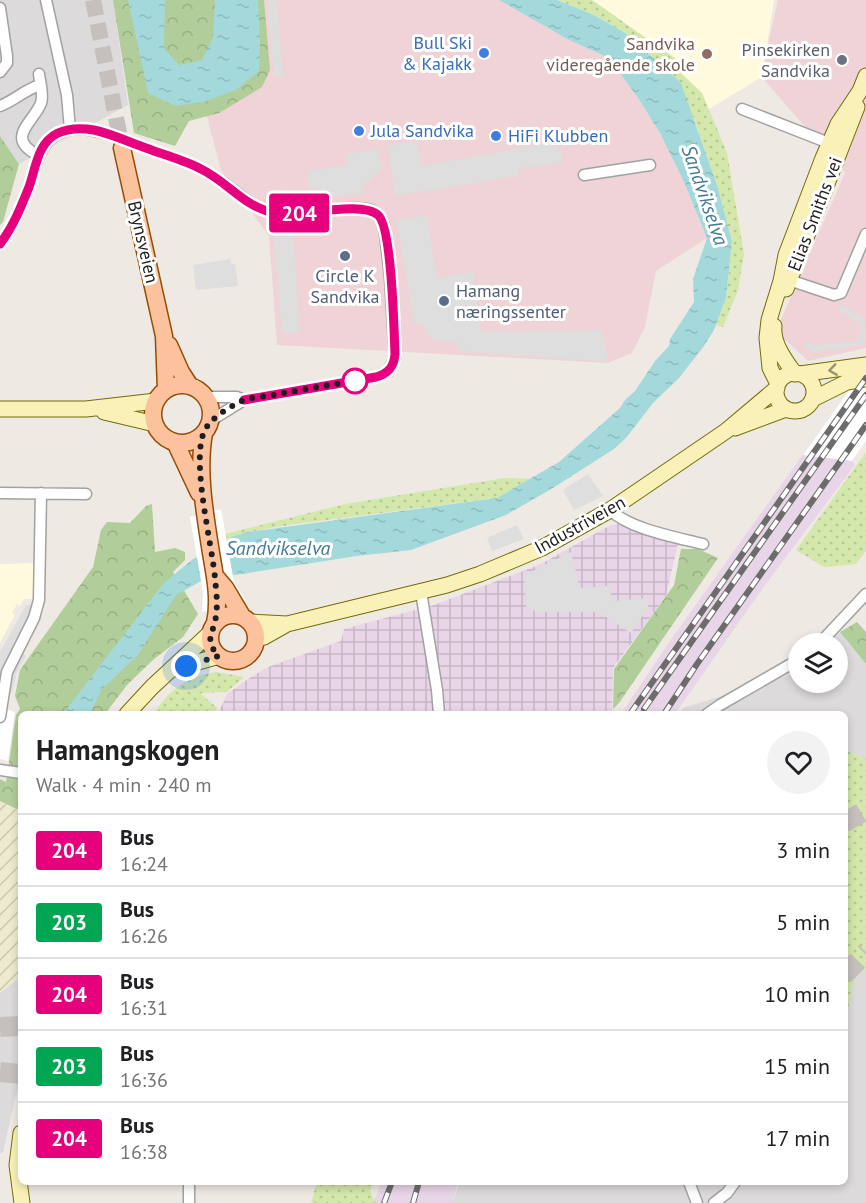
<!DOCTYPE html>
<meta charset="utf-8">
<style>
body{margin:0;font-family:"PT Sans",sans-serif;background:#f2f2f2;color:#202124;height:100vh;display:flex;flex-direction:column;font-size:22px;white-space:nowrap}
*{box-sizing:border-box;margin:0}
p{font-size:20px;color:#757577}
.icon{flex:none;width:33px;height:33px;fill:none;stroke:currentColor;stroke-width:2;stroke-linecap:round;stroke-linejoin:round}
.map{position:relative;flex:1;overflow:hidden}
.side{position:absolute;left:18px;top:711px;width:830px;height:474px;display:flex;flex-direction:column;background:#fff;border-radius:9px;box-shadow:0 3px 9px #0003}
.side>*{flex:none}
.badge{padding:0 12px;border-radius:4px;font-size:21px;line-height:39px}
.tools{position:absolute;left:788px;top:633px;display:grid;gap:12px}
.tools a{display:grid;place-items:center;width:60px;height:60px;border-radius:50%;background:#fff;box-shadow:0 3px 9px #0003;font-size:30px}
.you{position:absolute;width:30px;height:30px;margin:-15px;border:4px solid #fff;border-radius:50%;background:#1a73e8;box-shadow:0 0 0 9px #1a73e833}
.map>.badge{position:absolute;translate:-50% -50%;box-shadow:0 0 0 3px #fff}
.round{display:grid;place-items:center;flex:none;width:63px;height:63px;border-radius:32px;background:#f2f2f2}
.overview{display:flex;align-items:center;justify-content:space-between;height:102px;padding:0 18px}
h1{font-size:28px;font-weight:700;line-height:45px}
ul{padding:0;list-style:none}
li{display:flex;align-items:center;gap:18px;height:72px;padding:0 18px;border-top:2px solid #e0e0e0}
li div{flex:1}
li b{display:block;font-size:22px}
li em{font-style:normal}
li .badge{min-width:66px;font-weight:700;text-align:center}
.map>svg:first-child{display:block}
.residential{fill:#dcdadb}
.commercial{fill:#efd3d6}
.industrial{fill:url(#industrial-grid)}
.education{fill:#fff9dd}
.railway{fill:#e8d5e7}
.farmland{fill:url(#farmland-furrows)}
.grass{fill:url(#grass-dots)}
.forest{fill:url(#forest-crowns)}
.parking{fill:#dedede}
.water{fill:url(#water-ripples)}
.pier{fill:#fff}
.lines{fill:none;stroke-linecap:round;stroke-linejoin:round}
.primary-tunnel{stroke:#c5c0bc;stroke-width:16;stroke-dasharray:16 8;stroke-linecap:butt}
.motorway-tunnel{stroke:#c5c0bc;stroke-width:20;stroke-dasharray:20 10;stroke-linecap:butt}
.minor-casing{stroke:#a2a2a2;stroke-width:13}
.secondary-casing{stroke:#736d06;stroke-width:17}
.primary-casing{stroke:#954c02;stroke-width:19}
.minor{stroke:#fff;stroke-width:10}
.secondary{stroke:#f9f1b8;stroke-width:15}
.primary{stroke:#fbc29d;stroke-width:16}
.rail-casing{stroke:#6c6c6c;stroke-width:6}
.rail{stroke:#fff;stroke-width:4;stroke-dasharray:11;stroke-linecap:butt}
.minor-bridge-casing{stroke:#a2a2a2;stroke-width:13;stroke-linecap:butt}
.minor-bridge{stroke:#fff;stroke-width:10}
.oneway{stroke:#969273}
.line-casing{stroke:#fff;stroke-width:14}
.line{stroke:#e6007e;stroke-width:9}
.walk{stroke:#1e1e1e;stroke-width:6;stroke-dasharray:0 10.8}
.shop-dot{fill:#3f7fe0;stroke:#fff;stroke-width:2}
.education-dot{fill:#8d6e63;stroke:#fff;stroke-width:2}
.worship-dot{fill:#6b7280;stroke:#fff;stroke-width:2}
.service-dot{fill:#5c6f8a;stroke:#fff;stroke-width:2}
.stop-dot{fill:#fff;stroke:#e6007e;stroke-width:3}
.labels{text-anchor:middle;stroke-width:6;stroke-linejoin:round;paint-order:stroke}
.shop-label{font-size:18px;fill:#366cbe;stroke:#fff;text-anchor:start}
.education-label{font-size:18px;fill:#785e54;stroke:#fff;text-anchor:end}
.worship-label{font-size:18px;fill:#5b616d;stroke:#fff;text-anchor:end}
.street-label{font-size:18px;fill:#1e1e1e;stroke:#fff}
.service-label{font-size:18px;fill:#4e5e75;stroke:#fff}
.water-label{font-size:20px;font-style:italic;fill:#427a95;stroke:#fff}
</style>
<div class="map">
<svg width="866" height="1203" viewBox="0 0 866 1203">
<defs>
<pattern id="industrial-grid" width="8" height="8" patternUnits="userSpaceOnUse" patternTransform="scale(1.5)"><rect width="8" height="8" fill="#e8d5e7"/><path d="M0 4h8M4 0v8" fill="none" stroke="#c7b6c6"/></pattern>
<pattern id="farmland-furrows" width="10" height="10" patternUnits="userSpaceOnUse" patternTransform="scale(1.5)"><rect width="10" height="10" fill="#edeacf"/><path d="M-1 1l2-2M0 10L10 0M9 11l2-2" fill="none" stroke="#cbc8b1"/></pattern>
<pattern id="grass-dots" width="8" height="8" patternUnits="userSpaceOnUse" patternTransform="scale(1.5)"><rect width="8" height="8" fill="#d3e8aa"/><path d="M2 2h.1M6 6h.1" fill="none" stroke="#b5c792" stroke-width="1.8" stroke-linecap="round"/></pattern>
<pattern id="forest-crowns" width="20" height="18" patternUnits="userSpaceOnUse" patternTransform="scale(1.5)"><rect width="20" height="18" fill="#b1cd99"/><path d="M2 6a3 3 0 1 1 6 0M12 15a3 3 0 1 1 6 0" fill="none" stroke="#98b083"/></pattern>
<pattern id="water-ripples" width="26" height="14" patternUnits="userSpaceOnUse" patternTransform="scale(1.5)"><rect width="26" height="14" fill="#a4d9dc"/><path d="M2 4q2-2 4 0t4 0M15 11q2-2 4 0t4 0" fill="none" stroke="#8dbabc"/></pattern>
</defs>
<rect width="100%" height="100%" fill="#efe9e4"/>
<path class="residential" d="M0,0H113L128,105L19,164L0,136Z
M840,632L866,664V1203H452L460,1182H844V714H680L683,708L798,672V682H837V644L830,643Z
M21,976V1083L15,1099L3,1152L0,1154V993Z"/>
<path class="commercial" d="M258,0H499L569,40L609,58L638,98L660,133L684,182L707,238L656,271L645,327L632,353L608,363L277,345L269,236L221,170L203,102Z
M778,0H866V348L808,361L776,331L845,173L761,76Z"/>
<path class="industrial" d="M620,523L678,543L666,596L613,668L612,714H218L227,694L251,677L268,667L341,641L344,629L434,605L539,565L609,526Z"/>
<path class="education" d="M557,0H774L762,77L694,118Z
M36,563V599H24L20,606L17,604L12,613L15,615L0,643V564Z"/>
<path class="railway" d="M866,366V441L852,461L855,465L760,592L675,714H621L670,641Z
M382,1182H458L452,1203H373Z"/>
<path class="farmland" d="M0,801L21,812V976L0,992Z"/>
<path class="grass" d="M557,0H592L679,61L682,74L702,93L727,153L744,254L738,290L723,327L716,325L726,298L732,241L717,185L694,118L624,32L592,14Z
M866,452V551L856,564L824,567L796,550Z
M505,478L530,479L497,498L289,525L248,532L223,545L221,535L345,504Z
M217,672L244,677L227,692L200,693L217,708L214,714H154C169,689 188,676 217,672Z
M845,750L866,759V969L856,967L845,1025Z
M317,1182H373L370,1191L376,1203H311Z"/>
<path class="forest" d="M113,0H264L270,70L262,87L219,113L189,121L175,146L134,133Z
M0,136L19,164L3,222L0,225Z
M152,504L155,552L175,548L185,552V560L173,572L198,614L183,637L154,659L127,685L105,714H21V811L0,801V779L6,782L16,715L20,709L15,696L20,670L93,567L101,530L107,522L130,523L146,506Z
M681,549H698L718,558L619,703L613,709L614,669L674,585Z
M857,622L866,632V664L840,632Z"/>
<path class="parking" d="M267,0H277L283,77H274Z
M417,141L421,166L554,142L561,153L563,162L518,169L519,176L395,196L388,146Z
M378,148L381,170L363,186V194L319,197L318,188L309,190L307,171L347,165L346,154Z
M427,215L437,278L473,272L481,332L602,330L608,362L459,351L458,343L434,341L427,334L423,324H414L397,220Z
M293,230L300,333H282L273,232Z
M230,259L232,265L235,263L238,286L196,290L193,265Z
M841,304L865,320L866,340L863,345L814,352L803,347L807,342L815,345L856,341L861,333L860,324L838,310Z
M588,474L603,496L574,510L563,490Z
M517,525L524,539L492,551L487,538Z
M571,552L580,588L609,586L612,601L648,598V608L631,633L598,612H537L526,607L524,575Z
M26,605H34L38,608L42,617L22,653L26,656L17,672L12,693L0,691V652Z"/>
<path class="water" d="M128,0H165L164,48L179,65L202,60L213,38L215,0H258L260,42L259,71L236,90L203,102L175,106L148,93Z
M499,0H557L592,14L624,32L681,83L717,185L732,241L726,298L714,330L704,346L679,378L653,403L626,438L614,449L553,488L506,515L411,550L357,556L203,580L176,595L137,656L101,690L90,714H58L65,711L164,583L193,559L223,545L231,537L248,532L497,498L559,462L620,408L625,400L635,391L655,361L669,346L670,339L694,302L693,279L707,238L684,182L660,133L638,98L609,58L569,40Z"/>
<path class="pier" d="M866,366V441L852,461L803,455Z
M221,509L234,582L246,600L202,612L203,592L190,517Z
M0,708L15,712L8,761L0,759Z"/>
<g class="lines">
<path class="primary-tunnel" d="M93,0L122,148"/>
<path class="motorway-tunnel" d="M844,823L866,810
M844,975L866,952
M0,1027L21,1026
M0,1072L21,1074"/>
<g class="minor-casing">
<path id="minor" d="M46,0L67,95L70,130
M0,8L7,56V63L0,72
M0,106C14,101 24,90 40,85
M742,109L834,145
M38,155C4,138 34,122 41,103C44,95 40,83 39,74
M171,157C189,164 206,170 221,181C243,196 257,214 285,215C308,216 353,202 373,211C379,214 381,219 384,225L390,277L395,358L388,372L376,377L244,400L210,421
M584,175L650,165
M0,244C14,227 22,206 29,186C40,156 42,127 84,129
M789,280L834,295L841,293L866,234
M205,397H237L244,400
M0,493L86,494
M610,510C630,529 675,537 703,544
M421,592L437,690L439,714
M819,644L866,594
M707,714L720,705L798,660
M0,717L7,672L34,618L39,600L41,493
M0,770L21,773
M689,1182L697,1203
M189,1203V1182
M714,1203L727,1193L735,1182"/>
</g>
<g class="secondary-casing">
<path id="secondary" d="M786,289L857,107
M774,326C772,343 785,360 795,374
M776 392a19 19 0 1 1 38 0a19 19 0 1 1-38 0Z
M800,374L866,365
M778,384L770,368L767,338L769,320L781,281L786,255L823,158L838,124L860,91L866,76
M813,399L847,382L866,379
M0,409H86L156,401
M104,412L155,424
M735,428L786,409
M250,622L287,624
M256,639L264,637L287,624L447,585L480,574L542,548L610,510L638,491L726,431L777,388
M174,669L219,656
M127,714L152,687L210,633
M21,1133L17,1165L22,1203"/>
</g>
<g class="primary-casing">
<path id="primary" d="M122,148L164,336L166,390
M169,345L181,372L190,386
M153 414a29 29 0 1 1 58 0a29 29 0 1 1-58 0Z
M204,433C197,472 205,514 211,553C215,576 220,600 215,623
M175,442L199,493
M215,576L226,589L242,616
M210 638a23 23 0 1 1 46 0a23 23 0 1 1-46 0Z"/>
</g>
<use href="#minor" class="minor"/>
<use href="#secondary" class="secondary"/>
<use href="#primary" class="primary"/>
<g class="rail-casing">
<path id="rail" d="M644,709L866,395
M630,714L866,378
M664,714L697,664L866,425
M384,1203L392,1182
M413,1203L419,1182"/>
</g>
<use href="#rail" class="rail"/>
<g class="minor-bridge-casing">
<path id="minor-bridge" d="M84,129L112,135L171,157"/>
</g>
<use href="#minor-bridge" class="minor-bridge"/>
</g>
<defs><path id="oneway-chevron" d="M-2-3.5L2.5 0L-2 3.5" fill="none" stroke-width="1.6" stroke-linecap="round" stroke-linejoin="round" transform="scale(1.5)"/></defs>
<use class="oneway" href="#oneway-chevron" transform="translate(833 370) rotate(172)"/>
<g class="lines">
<g class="line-casing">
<path id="line" d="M0,244C13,227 21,207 29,187C36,168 37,143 58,133C69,128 83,128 94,130C112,134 129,142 146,148C164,155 184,160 201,169C228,182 245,208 275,213C299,217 361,200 378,215C392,227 394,331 395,354C394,367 388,374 376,377L244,400"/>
</g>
<use href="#line" class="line"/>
<path class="walk" d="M186,666L219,656C202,639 215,633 216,615C218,603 216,590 215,578C212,544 191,462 204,432C210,418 228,408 242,401C251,397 264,397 274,395C301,390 328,385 355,381"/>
</g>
<g class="shop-dot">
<circle cx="484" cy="53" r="6"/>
<circle cx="359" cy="131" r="6"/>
<circle cx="496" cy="136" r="6"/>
</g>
<circle class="education-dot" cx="707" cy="54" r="6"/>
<circle class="worship-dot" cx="842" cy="60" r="6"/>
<g class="service-dot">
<circle cx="345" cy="256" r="6"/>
<circle cx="444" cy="301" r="6"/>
</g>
<circle class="stop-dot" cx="355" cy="381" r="12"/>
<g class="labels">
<g class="shop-label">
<text x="472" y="49" text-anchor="end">Bull Ski<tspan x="472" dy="21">&amp; Kajakk</tspan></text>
<text x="371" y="137">Jula Sandvika</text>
<text x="508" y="142">HiFi Klubben</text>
</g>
<g class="education-label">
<text x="695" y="50">Sandvika<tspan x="695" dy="21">videregående skole</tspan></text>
</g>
<g class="worship-label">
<text x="830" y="56">Pinsekirken<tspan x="830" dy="21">Sandvika</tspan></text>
</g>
<g class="street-label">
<text transform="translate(815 214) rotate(-69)" y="6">Elias Smiths vei</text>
<text transform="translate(143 242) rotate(77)" y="6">Brynsveien</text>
<text transform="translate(580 525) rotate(-29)" y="6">Industriveien</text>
</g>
<g class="service-label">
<text x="345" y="282">Circle K<tspan x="345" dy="21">Sandvika</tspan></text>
<text x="456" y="297" text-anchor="start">Hamang<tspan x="456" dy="21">næringssenter</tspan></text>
</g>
<g class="water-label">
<text transform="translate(705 195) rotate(71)" y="7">Sandvikselva</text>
<text x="278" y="555">Sandvikselva</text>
</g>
</g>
</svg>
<div class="tools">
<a><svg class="icon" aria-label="layers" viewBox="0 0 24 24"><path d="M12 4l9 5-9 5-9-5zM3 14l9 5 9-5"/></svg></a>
</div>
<div class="you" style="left:186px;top:666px"></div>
<b class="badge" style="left:299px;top:213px;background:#e6007e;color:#fff">204</b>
<section class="side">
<div class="overview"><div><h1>Hamangskogen</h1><p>Walk · 4 min · 240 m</p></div><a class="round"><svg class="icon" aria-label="heart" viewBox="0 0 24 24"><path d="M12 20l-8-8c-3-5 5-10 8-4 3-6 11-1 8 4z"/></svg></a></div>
<ul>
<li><span class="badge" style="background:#e6007e;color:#fff">204</span><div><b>Bus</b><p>16:24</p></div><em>3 min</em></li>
<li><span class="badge" style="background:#00a651;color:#fff">203</span><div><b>Bus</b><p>16:26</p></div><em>5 min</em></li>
<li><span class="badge" style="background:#e6007e;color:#fff">204</span><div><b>Bus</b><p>16:31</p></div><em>10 min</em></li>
<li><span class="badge" style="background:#00a651;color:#fff">203</span><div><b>Bus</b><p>16:36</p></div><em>15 min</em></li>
<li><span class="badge" style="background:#e6007e;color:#fff">204</span><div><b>Bus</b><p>16:38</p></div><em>17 min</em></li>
</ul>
</section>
</div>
